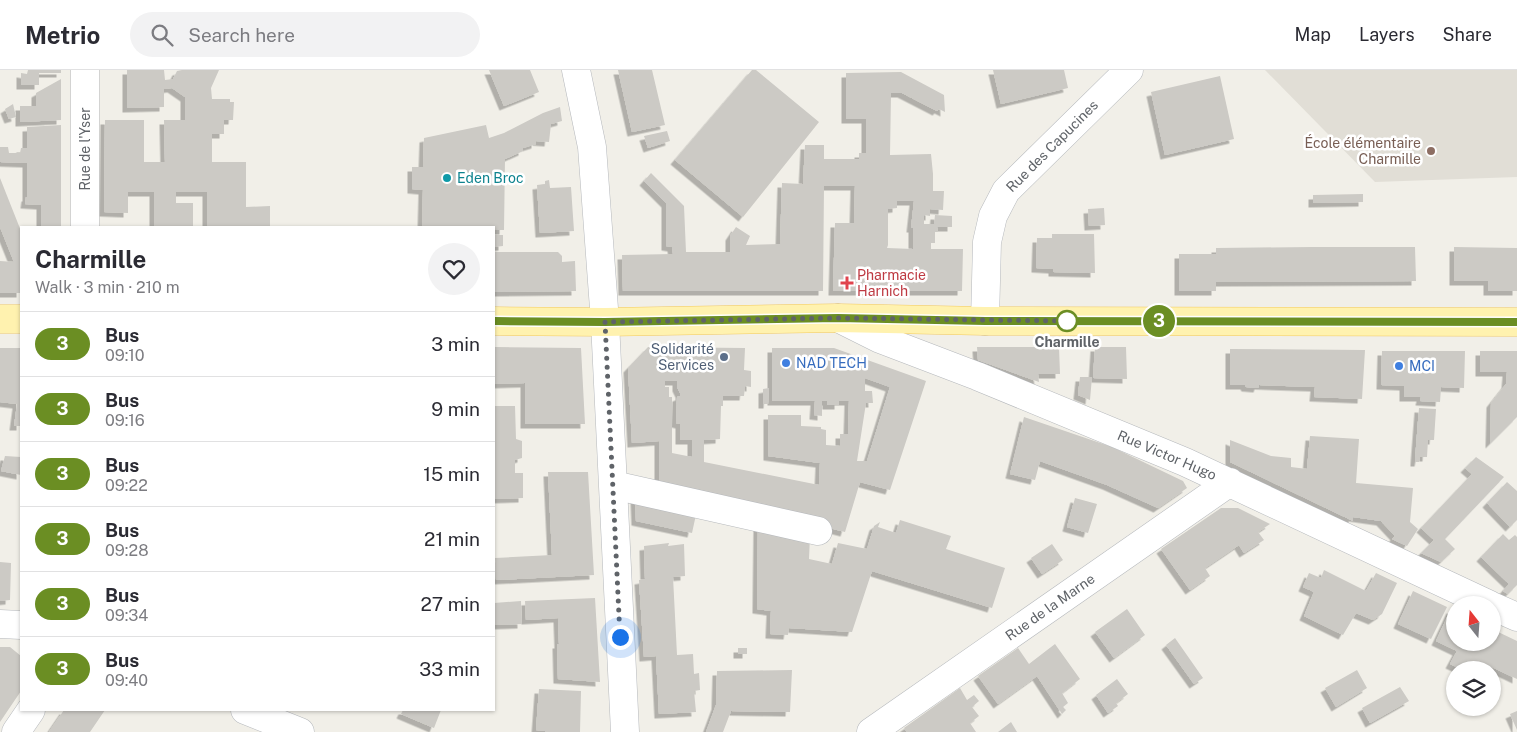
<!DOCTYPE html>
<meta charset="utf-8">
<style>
body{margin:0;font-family:"Public Sans",sans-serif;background:#f2f2f3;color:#2b2b33;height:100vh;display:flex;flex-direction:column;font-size:19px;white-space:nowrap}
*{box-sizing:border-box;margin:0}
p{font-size:16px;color:#7c7c81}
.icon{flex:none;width:28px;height:28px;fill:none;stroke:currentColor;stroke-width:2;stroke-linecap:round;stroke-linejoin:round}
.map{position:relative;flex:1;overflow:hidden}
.side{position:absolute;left:20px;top:156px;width:475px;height:485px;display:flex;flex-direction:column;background:#fff;border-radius:0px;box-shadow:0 1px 4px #0004}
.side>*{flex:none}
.badge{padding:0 10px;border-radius:16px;font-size:18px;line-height:32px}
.needle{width:32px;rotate:343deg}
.tools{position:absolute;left:1446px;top:526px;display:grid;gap:10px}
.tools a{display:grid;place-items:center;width:55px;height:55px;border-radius:50%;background:#fff;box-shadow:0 1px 4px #0004;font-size:25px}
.you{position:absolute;width:25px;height:25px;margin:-12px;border:4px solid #fff;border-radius:50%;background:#1a73e8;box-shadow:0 0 0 8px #1a73e833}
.map>.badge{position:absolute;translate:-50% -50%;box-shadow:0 0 0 2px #fff}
.round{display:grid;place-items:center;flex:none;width:52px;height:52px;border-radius:26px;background:#f2f2f3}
.summary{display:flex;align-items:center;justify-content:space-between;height:85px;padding:0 15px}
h1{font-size:24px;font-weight:700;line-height:38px}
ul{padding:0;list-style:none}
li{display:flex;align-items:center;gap:15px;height:65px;padding:0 15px;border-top:1px solid #e1e1e2}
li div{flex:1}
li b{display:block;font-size:19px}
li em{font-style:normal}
li .badge{min-width:55px;font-weight:700;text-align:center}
header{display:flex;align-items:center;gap:30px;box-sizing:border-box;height:70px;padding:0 25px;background:#fff;border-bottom:1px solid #e1e1e2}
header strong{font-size:24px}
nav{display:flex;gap:28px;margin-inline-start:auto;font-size:18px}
.search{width:350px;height:45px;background:#f2f2f3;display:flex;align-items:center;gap:12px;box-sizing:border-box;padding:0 18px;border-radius:28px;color:#7c7c81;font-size:19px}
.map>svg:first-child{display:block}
.education{fill:#e1ded6}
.building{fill:#cccac5;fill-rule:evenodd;filter:url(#shadow)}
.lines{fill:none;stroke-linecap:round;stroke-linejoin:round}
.minor-casing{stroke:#b5b8bc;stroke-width:29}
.major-casing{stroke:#f2c960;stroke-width:29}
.minor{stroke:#fff;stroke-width:28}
.major{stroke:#fff2af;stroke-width:28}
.line-casing{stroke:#fff;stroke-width:11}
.line{stroke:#6b8e23;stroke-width:8}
.walk{stroke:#5f6368;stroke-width:5;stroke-dasharray:0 9}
.education-dot{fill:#8d6e63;stroke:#fff;stroke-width:2}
.culture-dot{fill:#0f9aa8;stroke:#fff;stroke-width:2}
.health-dot{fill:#e0444e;stroke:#fff;stroke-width:2}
.stop-dot{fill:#fff;stroke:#6b8e23;stroke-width:2.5}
.service-dot{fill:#5c6f8a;stroke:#fff;stroke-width:2}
.shop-dot{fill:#3f7fe0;stroke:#fff;stroke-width:2}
.labels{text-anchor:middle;stroke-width:5;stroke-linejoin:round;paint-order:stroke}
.education-label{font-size:14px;fill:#785e54;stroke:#fff;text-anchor:end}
.street-label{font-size:14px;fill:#5f6368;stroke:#fff}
.culture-label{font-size:14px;fill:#0d838f;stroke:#fff;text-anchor:start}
.health-label{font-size:14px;fill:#be3a42;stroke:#fff;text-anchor:start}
.stop-label{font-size:14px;font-weight:bold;fill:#5f6368;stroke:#fff}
.service-label{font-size:14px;fill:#4e5e75;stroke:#fff;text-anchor:end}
.shop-label{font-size:14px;fill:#366cbe;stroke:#fff;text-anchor:start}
</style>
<header>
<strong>Metrio</strong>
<div class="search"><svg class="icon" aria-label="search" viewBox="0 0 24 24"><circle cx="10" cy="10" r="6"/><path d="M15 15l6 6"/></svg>Search here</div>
<nav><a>Map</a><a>Layers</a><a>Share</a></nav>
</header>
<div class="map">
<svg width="1517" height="662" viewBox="0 0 1517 662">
<defs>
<filter id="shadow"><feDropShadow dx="-4.5" dy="4.5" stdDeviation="0" flood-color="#0004"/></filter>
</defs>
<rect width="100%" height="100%" fill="#f1efe8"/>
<path class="education" d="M1265,0H1517V107L1375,112Z"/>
<path class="building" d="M28,0H61V3H39V15H21V3L27,4Z
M127,0H164L165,10L173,9L177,1L182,0H219L211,18L212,29H230V32H234L233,50H224V64H212V92H246V137L270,136V158H207V122H176V133H193V158H154V122H128V143L104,142L105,50H144V92H165L164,50H185V27L172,18L164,19V37L127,38Z
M489,0H530L539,22L504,36Z
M618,0H652L665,55L632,62Z
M752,0H756L819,52L743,147L675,90Z
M993,0H1064L1068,18L1001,34Z
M901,2L944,25L945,42L939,39L937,41L902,23H891L890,85L931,84L933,104V121H944L943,140L930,139V146L924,145V154H934L935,145L952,146V157H937L938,162H935V173H931V179H963L962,221H833L835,153H854L855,116H824L823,221H623L622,185L673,184L672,177L666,176V133L644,111L651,103L684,136L686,182H730V166L736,157L750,166L746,175L780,174L782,113L803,114L805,75H824V89H859V83H866V49H846V3ZM897,131H914L911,158H913V179L887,178L888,175V139L897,138Z
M1220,6L1234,69L1165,85L1151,22Z
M61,9V50L20,52V36H36V23Z
M13,34L16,47L9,49L5,39Z
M560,37L562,51L551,54L549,72L536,71V74L523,78V81L505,89L504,160H494V158H422L423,120L412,119V97H423L424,68L486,55L489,68L504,63L543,43Z
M61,55V158H41V135L25,134L26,127H27V93L0,92V77H8L9,83H20L21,78H27V57Z
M667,61L670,71L648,78L644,66Z
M0,108L21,161V223H0V191L14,192L0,157Z
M549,110L550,118L571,117L574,161L540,163L537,115L545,114V111Z
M1363,124V132L1313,133V125Z
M1104,138L1105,155L1089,156L1088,139Z
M1052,164H1094L1095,203L1053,202V199L1036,198L1037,168H1052Z
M494,165H503V176L494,177Z
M1313,177H1415L1416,211L1216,212V221H1179V184H1216V178Z
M1454,177L1517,178V221H1488V211H1454Z
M494,182H558L562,186V192L575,191L576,221L494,222Z
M494,277L581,278L585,354H525V313L494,314Z
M648,277L745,278L744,300L751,301V317L745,316L744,326H723V336H721L720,369L704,370V392L819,415L820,393L768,386V345H801V356L821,357V359L826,360V375L840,376V364H848L849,331H839V335H827V331H822V346L814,345L815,331H772V278H834L926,311L890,420L860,412L845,462L659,414V371L632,373L628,298ZM865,308L890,317L867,391H857L866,333H873L872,321H865ZM665,311H677V317L680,323V326L677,327L676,353L680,354V370H692V387L672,383V327H669V317H665Z
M977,277H1059L1060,304H1038L1039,312L978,290Z
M1095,277H1126L1127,309L1093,308Z
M0,278H21V356H14L17,334L0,332Z
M1230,279L1365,280L1362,329L1314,327L1315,317L1259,315L1258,318L1246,317L1245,315H1230Z
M1382,281H1465L1464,318L1441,317L1440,332L1420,331L1421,327H1404V316L1381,315Z
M1480,281H1517V347L1490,374L1491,333L1506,314L1507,302H1480Z
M1080,307H1092L1090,330L1078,325Z
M769,318L768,334H763V319Z
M494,336H515L516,369L522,371V388L515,390V403H523V428L494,429Z
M1419,338L1436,339L1434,370H1428L1427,387H1420L1419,392H1415V390Z
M1024,347L1112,377L1183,411L1187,418L1158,438L1107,415L1040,391L1035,410L1010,404Z
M1310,366L1359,369L1356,413L1413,418L1410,452L1418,459L1407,476L1392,469L1395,466L1381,451L1353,447V451L1230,392V370L1271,386L1291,388V397L1307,399Z
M5,386L21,387V405L1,401Z
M1476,387L1504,407L1445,469L1455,479L1441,492L1421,483L1434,470L1421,458L1472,404L1465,398Z
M548,402H588L594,505L496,510L495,488L552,485Z
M1507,412L1517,421V450L1510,457L1487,433Z
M635,426L697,440L692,463L636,451Z
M1075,428L1097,434L1088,463L1067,457Z
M1221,438H1238L1270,454L1258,462L1264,470L1244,483L1239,475L1205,498L1210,506L1190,520L1161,479Z
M900,450L951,466L946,479L1005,498L992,538L872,501L852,562L789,558L788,565L770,564L771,541L757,539L758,454L810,466L809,489L832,494L838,473L867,479L874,456L880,452L878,457L896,463Z
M1503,464L1509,470L1515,465L1517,467V515L1508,524L1503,521L1509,514L1481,487Z
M669,473L668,476L684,474L685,506L673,507L677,585L693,584L694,604L699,603L700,620L694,621L696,642L659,644L656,586L644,587L639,510L645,509L644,476Z
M1052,474L1063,490L1042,504L1031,488Z
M0,492L11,493L10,530L0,531Z
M1324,500L1366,521L1376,503L1397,513L1382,544L1373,550L1356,543L1343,565L1304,546L1314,522L1303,517L1309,503L1321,508Z
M1413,521L1447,537L1431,569L1398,554Z
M595,528L600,612L558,609L557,574H559L558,548L526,550L525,531Z
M521,531L522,554L494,555V533Z
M1127,539L1145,565L1114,588L1095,562Z
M1451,539L1455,541V572H1492V559L1517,571V609L1479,591L1475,600H1463L1450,594L1457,581L1436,571Z
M1175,568L1203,608L1194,614L1166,575Z
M1055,574L1080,609L1062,623L1068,633L1063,637L1066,640L1062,644L1037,606L998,634L978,606L1018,578L1029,594Z
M0,577H10L21,586V621L0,652Z
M738,578H747V584H738Z
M792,600L790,642L731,641L723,662H706L716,635L717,601Z
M1357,600L1367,618L1336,637L1325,618Z
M1117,609L1128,624L1116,633L1118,636L1108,643L1096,625Z
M1400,617L1409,631L1370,653L1362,638Z
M960,618L967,630L974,625L979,631L972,637L979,646L970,653L976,662H907L904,658Z
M539,619L581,621L580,662H545V661L536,660Z
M64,640H105L90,662H49Z
M403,640H441L434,658L401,644Z
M1517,641V660L1510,644Z
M1011,652L1017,662H998Z"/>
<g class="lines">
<g class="minor-casing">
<path id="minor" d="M85,0V158
M576,0L592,77L605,252L625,662
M838,248L880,269L977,306L1185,392L1490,535
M985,251L987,172L993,146L1006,121L1129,0
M613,415L818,461
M1492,536L1517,547
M0,554L21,555
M245,640L300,662
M16,662L31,640
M871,662L1230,412"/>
</g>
<g class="major-casing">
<path id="major" d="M0,249H21
M494,251L605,252L838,248L985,251L1517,252"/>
</g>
<use href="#minor" class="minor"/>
<use href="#major" class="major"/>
</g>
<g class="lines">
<g class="line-casing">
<path id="line" d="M494,251L605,252L838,248L985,251L1517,252"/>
</g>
<use href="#line" class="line"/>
<path class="walk" d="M620,567L605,252L838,248L1067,251"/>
</g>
<circle class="education-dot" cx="1431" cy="81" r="5"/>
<circle class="culture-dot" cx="447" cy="108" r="5"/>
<path class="health-dot" d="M844.5 205.5h5v5h5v5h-5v5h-5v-5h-5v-5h5z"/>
<circle class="stop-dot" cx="1067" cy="251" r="10"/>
<circle class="service-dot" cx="724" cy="287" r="5"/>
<g class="shop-dot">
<circle cx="786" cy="293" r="5"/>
<circle cx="1399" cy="296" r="5"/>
</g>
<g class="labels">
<g class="education-label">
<text x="1421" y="78">École élémentaire<tspan x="1421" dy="16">Charmille</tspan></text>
</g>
<g class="street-label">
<text transform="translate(1052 76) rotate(-45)" y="5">Rue des Capucines</text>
<text transform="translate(85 79) rotate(-90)" y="5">Rue de l'Yser</text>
<text transform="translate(1167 385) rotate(23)" y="5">Rue Victor Hugo</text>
<text transform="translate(1050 537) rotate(-35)" y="5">Rue de la Marne</text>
</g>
<g class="culture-label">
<text x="457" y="113">Eden Broc</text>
</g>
<g class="health-label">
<text x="857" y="210">Pharmacie<tspan x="857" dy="16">Harnich</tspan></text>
</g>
<g class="stop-label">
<text x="1067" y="277">Charmille</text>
</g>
<g class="service-label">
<text x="714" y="284">Solidarité<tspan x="714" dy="16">Services</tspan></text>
</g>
<g class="shop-label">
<text x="796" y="298">NAD TECH</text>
<text x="1409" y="301">MCI</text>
</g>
</g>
</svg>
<div class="tools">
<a><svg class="needle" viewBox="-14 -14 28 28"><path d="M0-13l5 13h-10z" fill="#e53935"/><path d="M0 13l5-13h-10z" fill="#7c7c81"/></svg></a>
<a><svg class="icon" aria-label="layers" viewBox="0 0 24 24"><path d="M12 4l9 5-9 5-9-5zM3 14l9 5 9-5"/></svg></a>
</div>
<div class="you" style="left:620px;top:567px"></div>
<b class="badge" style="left:1159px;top:251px;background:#6b8e23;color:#fff">3</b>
<section class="side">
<div class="summary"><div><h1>Charmille</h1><p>Walk · 3 min · 210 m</p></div><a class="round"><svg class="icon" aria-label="heart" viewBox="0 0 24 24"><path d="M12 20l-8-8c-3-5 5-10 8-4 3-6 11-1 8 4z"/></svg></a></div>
<ul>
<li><span class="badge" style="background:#6b8e23;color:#fff">3</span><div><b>Bus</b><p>09:10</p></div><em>3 min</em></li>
<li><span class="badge" style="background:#6b8e23;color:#fff">3</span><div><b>Bus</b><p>09:16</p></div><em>9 min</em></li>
<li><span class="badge" style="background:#6b8e23;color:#fff">3</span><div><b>Bus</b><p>09:22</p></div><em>15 min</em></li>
<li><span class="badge" style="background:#6b8e23;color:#fff">3</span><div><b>Bus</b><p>09:28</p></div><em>21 min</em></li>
<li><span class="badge" style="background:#6b8e23;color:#fff">3</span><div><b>Bus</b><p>09:34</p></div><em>27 min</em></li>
<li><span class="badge" style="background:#6b8e23;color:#fff">3</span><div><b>Bus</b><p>09:40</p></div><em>33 min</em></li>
</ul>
</section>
</div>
